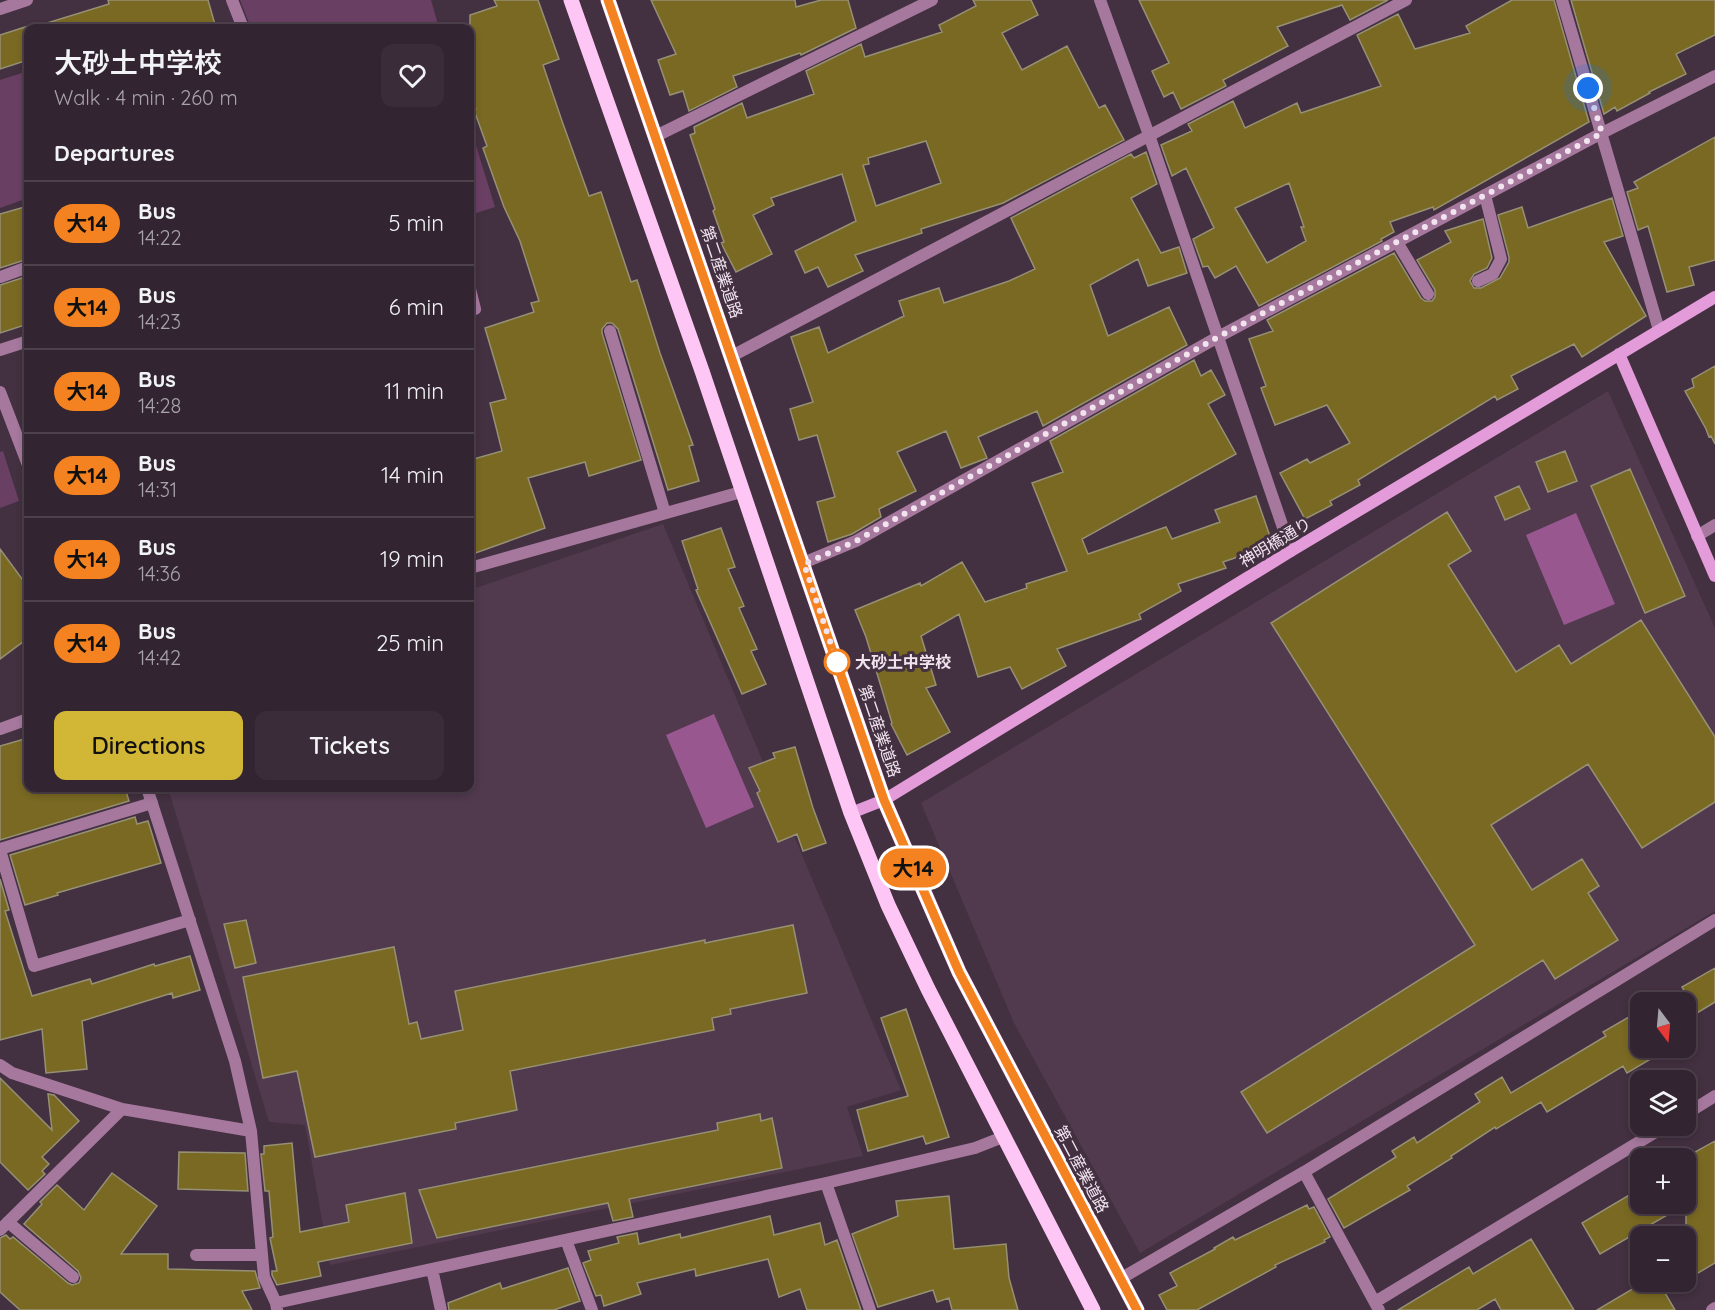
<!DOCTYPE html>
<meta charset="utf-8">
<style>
body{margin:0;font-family:Quicksand,"Noto Sans JP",sans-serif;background:#3a2c38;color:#f1f3f6;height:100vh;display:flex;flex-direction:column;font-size:22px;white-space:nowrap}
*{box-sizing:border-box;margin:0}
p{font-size:20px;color:#a8a4ab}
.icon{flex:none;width:33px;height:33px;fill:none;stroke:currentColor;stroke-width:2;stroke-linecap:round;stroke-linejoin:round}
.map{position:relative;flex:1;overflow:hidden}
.drawer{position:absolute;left:24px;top:24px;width:450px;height:768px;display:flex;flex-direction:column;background:#322430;border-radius:12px;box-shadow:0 3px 9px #0003,0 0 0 2px #4d414c}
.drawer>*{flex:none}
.badge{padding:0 12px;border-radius:20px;font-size:21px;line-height:39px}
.needle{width:39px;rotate:164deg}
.fabs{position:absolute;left:1630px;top:992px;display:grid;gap:12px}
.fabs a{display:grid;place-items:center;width:66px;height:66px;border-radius:12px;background:#322430;box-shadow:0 3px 9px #0003,0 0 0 2px #4d414c;font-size:30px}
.you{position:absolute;width:30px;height:30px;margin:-15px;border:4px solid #fff;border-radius:50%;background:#1a73e8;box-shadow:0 0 0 9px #1a73e833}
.map>.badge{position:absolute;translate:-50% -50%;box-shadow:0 0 0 3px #fff}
h2{padding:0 30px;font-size:22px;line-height:54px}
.round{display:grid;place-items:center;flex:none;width:63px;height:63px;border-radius:12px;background:#3a2c38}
.summary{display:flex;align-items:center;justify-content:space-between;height:102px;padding:0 30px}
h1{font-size:28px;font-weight:600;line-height:45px}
.cta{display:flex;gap:12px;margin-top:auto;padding:12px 30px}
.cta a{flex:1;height:69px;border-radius:12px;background:#d2b635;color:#111;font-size:24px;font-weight:600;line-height:69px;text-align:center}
.cta a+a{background:#3a2c38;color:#f1f3f6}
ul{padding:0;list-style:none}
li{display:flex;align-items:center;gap:18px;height:84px;padding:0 30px;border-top:2px solid #4d414c}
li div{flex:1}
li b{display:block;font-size:22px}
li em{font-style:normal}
li .badge{min-width:66px;font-weight:700;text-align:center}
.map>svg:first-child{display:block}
.built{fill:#51394e}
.green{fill:#6a3f64}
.water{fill:#98578f}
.building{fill:#796923;stroke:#969075;stroke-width:1.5;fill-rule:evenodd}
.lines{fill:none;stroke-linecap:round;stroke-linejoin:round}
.lane{stroke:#a6789e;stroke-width:12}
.street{stroke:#a6789e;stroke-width:12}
.secondary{stroke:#e49bd9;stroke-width:12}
.primary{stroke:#fec6f5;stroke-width:15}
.line-casing{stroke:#fff;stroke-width:14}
.line{stroke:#f58220;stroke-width:9}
.walk{stroke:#f1e4ef;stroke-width:6;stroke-dasharray:0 10.8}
.stop-dot{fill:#fff;stroke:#f58220;stroke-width:3}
.labels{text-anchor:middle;stroke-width:6;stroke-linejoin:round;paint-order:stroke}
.street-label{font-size:16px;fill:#f1e4ef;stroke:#433040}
.stop-label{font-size:16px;font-weight:bold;fill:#f1e4ef;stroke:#433040;text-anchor:start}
</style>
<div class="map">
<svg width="1715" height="1310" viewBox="0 0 1715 1310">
<rect width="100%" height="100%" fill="#433040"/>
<path class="built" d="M1608,391L1715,628V911L1140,1253L1014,1023L921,803Z
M663,524L901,1090L847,1107L863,1156L330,1265L305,1125L269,1122L168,788H470V590Z"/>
<path class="green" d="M240,0H431L439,28H251Z
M28,71V198L0,208V80Z
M470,126L495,207L470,215Z
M3,451L19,501L0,508V452Z"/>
<path class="water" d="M1576,513L1615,604L1564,625L1526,535Z
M714,714L754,807L706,828L666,735Z"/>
<path class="building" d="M108,0H208L216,28H48L47,23L109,4Z
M494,0H538L559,59L543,65L562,121L589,196L601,192L631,282L637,280L660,353L693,445L689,446L699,481L668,490L618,329L612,323H607L602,329V333L641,460L589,476L585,462L528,478L545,528L470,555V460L502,451L490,403L506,399L485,328L534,312L531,303L539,301L520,241L504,207L483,148L487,146L474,110L476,109L470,91V15L497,6Z
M651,0H795L796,7L821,0H848L856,28L801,55L800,53L733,76L737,87L689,111L683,91L670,95L658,60L676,54Z
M973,0H1031L1038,15L1002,33L1022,70L1067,46L1099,108L1105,105L1124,140L1003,203L921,229L922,233L855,255L863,271L828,287L818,267L805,273L795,251L856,221L842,174L771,198L774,205L753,215L772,254L736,272L721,243L724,242L713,211L715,209L690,135L695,133L694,127L742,103L747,118L814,94L806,71L861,44L865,57L942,32L939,25L976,6ZM926,141L941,183L876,206L863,165L869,164L868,158Z
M1139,0H1388L1350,20L1342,5L1277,27L1288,46L1223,80L1226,86L1181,109L1173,92L1164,97L1152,71L1169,63Z
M1512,0H1554L1589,122L1434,210L1433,207L1390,222L1394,232L1381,239L1382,241L1259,306L1236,266L1215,278L1208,266L1203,267L1193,239L1214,228L1186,168L1172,176L1161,145L1192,131L1188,124L1233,101L1245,128L1297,103L1301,113L1381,86L1357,35L1398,14L1415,49L1470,33L1466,26ZM1289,183L1304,227H1301L1306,241L1267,263L1235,208Z
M1571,0H1715V35L1676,54L1686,74L1649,92L1650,93L1617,111L1615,107L1604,114Z
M28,26V60L0,69V35Z
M1715,137V260L1689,267L1694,285L1667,292L1648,226L1638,230L1627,192L1638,188L1634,182Z
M1146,152L1157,184L1131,198L1161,253L1179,247L1187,273L1148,286L1138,259L1090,285L1108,336L1169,307L1187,345L1043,426L1037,411L978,437L987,458L961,468L946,431L897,452L916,491L879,509L881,517L852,534L828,542L817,502L835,497L817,435L799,440L790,409L813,402L791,337L819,327L828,353L904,316L899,301L939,288L944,303L1009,281L1035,269L1011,218L1131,154L1134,158Z
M1612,198L1623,236L1604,242L1646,316L1582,357L1574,344L1511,376L1518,389L1497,400L1495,396L1358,480L1360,485L1330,501L1332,505L1305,519L1280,473L1307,459L1310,463L1350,443L1327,405L1275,425L1261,388L1266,386L1249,339L1273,331L1267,320L1394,253L1421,298L1425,301H1432L1435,297V290L1417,260L1451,242L1445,231L1483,219L1492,258L1487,268L1474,274L1470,281L1474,288H1481L1500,278L1509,262V257L1498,215L1522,207L1528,228Z
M28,206V259L0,268V214Z
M28,276V324L0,333V285Z
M1194,360L1201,376L1211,370L1225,395L1208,404L1236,454L1082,539L1088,554L1166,527L1172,539L1220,522L1215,510L1256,496L1273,545L1223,562L1226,568L1178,584L1181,591L1139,614L1141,619L1057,649L1066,666L1022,689L1010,667L978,677L959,614L921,636L936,685L926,688L950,732L907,755L891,724L892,723L866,637L855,610L920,583L921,586L962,562L985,602L1027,588L1026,584L1067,571L1032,483L1063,472L1050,441Z
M1715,366V444L1711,436L1709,437L1706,429L1685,391L1694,387L1692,379Z
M1565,451L1577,481L1548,492L1536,462Z
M1630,469L1685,596L1645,613L1591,486Z
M1519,486L1530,509L1505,520L1495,497Z
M1447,512L1471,551L1448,565L1516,672L1559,645L1571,664L1641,620L1715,737V802L1642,848L1588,764L1491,825L1532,890L1582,859L1599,886L1588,893L1618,940L1555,979L1543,960L1267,1133L1241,1092L1475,945L1271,623Z
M721,528L735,567L728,569L744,606L739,608L757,649L751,651L766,684L742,694L696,590L698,589L682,541Z
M0,549L28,587V638L0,659Z
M28,738V788H125L129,801L0,840V746Z
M795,747L813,808L826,843L803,851L797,834L778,842L757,793L760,791L749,768L775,758L773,753Z
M135,817L137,824L148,821L161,863L57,893L58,895L25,905L10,855Z
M0,879L9,910L5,911L32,996L90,979L92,984L154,964L155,966L190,956L200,990L173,998L172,993L82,1021L87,1069L46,1073L42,1029L0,1040Z
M246,920L256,963L235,968L224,924Z
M793,925L807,993L730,1009L731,1014L712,1018L714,1030L510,1071L517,1110L455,1123L456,1129L315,1157L297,1071L263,1078L243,977L394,947L409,1024L417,1022L421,1039L463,1030L455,991L705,940V943Z
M1715,968V1002L1697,1013L1682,987Z
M906,1009L949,1137L926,1144L923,1136L868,1151L857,1110L908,1096L881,1018Z
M1641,1010V1047H1671L1627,1073L1623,1066L1547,1112L1541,1102L1496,1129L1495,1127L1451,1156L1452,1158L1407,1186L1410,1190L1344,1228L1328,1199L1396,1157L1392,1151L1414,1137L1417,1143L1480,1102L1475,1094L1502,1077L1511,1093L1606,1036L1603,1032Z
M0,1078L52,1130L48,1094L54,1095L79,1121L42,1157L49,1164L42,1171L45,1174L28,1190L0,1162Z
M760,1114L761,1121L772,1118L782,1168L629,1199L633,1217L613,1221L608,1203L437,1238L419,1190L718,1130L717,1123Z
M1715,1141V1263L1686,1280V1204L1600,1254L1582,1223L1641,1188V1203H1686V1157Z
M292,1143L300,1232L349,1222L346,1205L405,1193L412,1243L318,1262L321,1276L277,1285L272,1275V1271H277L270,1238L273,1237L269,1191H265L261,1154H264V1146Z
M179,1152L245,1153L248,1191L178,1189Z
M112,1173L157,1206L121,1254H168V1269L255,1271L260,1288L242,1291L252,1310H20L0,1292V1238L6,1235L10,1239L13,1237L68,1283L72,1285L79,1283L81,1278L78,1271L24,1224L42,1204L40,1202L57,1185L84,1210Z
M949,1196L954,1249L1006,1244L1009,1278L1018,1310H952L949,1298L937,1302L933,1290L878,1307L852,1234L898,1216L896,1201Z
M1307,1205L1309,1209L1314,1207L1330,1237L1324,1240L1325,1242L1275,1265L1276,1267L1197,1310H1167L1159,1295L1177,1286L1170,1273L1215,1249L1214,1248L1233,1237L1235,1240Z
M770,1216L774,1235L820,1223L825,1245L837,1240L861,1310H807L800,1289L779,1297L768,1259L696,1276L695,1269L637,1283L641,1294L604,1306L601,1295L596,1296L583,1263L591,1260L588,1251L619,1243L617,1237L637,1233L639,1244L680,1234L681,1238Z
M1531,1239L1574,1310H1501L1495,1299L1477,1310H1398L1469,1267L1473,1274Z
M568,1268L580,1301L554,1310H449L448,1303L500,1283L502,1289Z
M1646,1281H1658L1675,1310H1597Z"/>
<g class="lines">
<path class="lane" d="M1602,133L1715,76
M1397,242L1428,294
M0,277L28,267
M1478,281L1493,274L1501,259L1485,195
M470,289L475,309L470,311
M610,331L665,513
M0,350L28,341
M732,356L1406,0
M1697,536L1715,525
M0,849L152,803
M8,1222L73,1277
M196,1255H261"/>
<path class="street" d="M232,0L243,28
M1100,0L1149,135L1291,551
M1562,0L1659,330
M0,9L27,0
M656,136L932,0
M0,392L28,465
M803,563L856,541L1218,337L1602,133
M470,568L741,492
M0,729L28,719
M147,788L235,1061L251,1131L264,1277L276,1303L277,1309
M0,850L34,966L190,920
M0,1065L12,1073L122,1109L251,1131
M1686,1114L1715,1096
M1304,1172L1379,1310
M826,1183L870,1310
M0,1230L122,1109
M566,1240L592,1310
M432,1269L441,1310
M1120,1279L1304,1172L1715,920
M1375,1302L1667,1125
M276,1303L826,1183L975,1148L1003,1137
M1712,1310L1715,1308"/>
<path class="secondary" d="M1619,354L1715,576
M851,813L884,800L1291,551L1715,297"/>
<path class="primary" d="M571,0L702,371L851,813L888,905L928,989L1093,1310
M608,0L884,800L959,972L1137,1310"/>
</g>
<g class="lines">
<g class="line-casing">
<path id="line" d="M608,0L884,800L959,972L1137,1310"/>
</g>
<use href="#line" class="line"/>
<path class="walk" d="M837,662L804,564L856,541L1218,337L1602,133L1588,88"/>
</g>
<circle class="stop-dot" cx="837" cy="662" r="12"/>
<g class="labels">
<g class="street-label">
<text transform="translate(722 272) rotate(71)" y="6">第二産業道路</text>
<text transform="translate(1275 542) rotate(-31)" y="6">神明橋通り</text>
<text transform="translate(880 731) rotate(71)" y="6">第二産業道路</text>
<text transform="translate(1082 1169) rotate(62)" y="6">第二産業道路</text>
</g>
<g class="stop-label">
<text x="855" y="668">大砂土中学校</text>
</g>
</g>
</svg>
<div class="fabs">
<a><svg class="needle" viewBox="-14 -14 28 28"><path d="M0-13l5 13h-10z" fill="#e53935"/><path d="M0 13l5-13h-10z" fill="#a8a4ab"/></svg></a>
<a><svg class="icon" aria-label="layers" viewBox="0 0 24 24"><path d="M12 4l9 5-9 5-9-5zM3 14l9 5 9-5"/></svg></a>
<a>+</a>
<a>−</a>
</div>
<div class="you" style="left:1588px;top:88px"></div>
<b class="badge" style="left:913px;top:868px;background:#f58220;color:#111">大14</b>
<section class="drawer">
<div class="summary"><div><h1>大砂土中学校</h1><p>Walk · 4 min · 260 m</p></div><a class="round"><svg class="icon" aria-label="heart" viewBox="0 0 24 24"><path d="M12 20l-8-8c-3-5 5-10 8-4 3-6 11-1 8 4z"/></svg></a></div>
<h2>Departures</h2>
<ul>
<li><span class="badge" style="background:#f58220;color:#111">大14</span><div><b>Bus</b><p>14:22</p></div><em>5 min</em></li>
<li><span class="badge" style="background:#f58220;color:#111">大14</span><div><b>Bus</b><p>14:23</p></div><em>6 min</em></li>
<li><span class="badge" style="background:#f58220;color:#111">大14</span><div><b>Bus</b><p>14:28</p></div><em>11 min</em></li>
<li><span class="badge" style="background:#f58220;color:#111">大14</span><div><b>Bus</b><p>14:31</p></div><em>14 min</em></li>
<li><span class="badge" style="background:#f58220;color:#111">大14</span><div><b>Bus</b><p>14:36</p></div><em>19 min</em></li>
<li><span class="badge" style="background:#f58220;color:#111">大14</span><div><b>Bus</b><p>14:42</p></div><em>25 min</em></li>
</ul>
<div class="cta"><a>Directions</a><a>Tickets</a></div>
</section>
</div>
